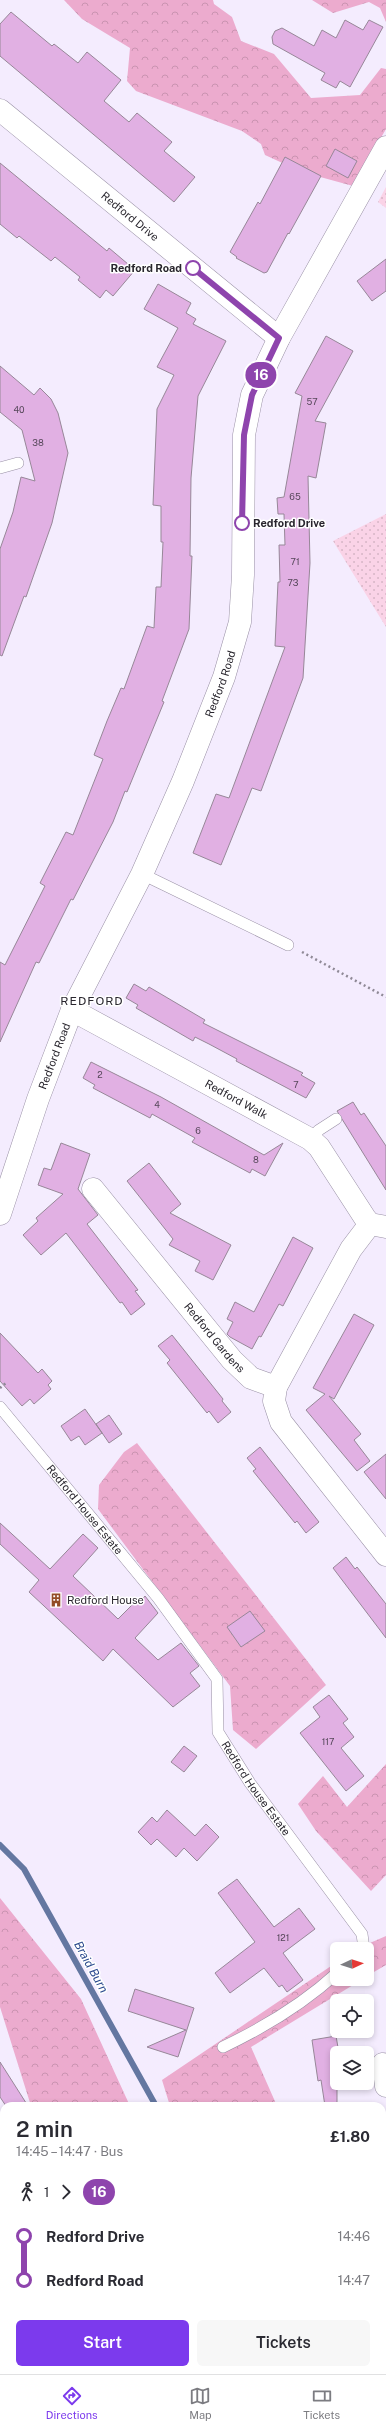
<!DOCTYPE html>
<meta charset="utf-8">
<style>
body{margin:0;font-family:"Public Sans",sans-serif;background:#f7f7f7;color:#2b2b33;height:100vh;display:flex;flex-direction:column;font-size:15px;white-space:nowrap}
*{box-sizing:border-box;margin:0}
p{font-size:13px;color:#7c7c81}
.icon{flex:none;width:22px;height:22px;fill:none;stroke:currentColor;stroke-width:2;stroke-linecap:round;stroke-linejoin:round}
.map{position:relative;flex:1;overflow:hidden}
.side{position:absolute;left:0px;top:2102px;width:386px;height:272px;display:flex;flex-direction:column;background:#fff;border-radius:12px 12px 0 0;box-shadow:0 2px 6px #0003}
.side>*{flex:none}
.badge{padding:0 8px;border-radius:13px;font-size:14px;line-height:26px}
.needle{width:26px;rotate:86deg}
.tools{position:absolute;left:330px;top:1942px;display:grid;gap:8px}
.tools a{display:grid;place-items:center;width:44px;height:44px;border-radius:6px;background:#fff;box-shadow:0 2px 6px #0003;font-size:20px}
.map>.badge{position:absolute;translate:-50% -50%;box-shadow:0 0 0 2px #fff}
.legs{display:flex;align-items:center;gap:6px;height:44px;padding:0 16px;font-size:13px}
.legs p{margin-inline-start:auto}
.head{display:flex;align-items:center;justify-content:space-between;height:68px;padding:0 16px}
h1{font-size:22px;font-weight:600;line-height:30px}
.action{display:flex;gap:8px;margin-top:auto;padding:8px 16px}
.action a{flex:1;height:46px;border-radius:6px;background:#7c3aed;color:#fff;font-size:16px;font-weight:600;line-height:46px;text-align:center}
.action a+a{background:#f7f7f7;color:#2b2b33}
ul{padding:0 16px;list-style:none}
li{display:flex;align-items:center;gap:14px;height:44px;font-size:15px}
li i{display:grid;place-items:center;width:6px;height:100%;margin:0 5px;background:currentColor}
li i::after{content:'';width:10px;height:10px;margin:-5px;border:3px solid;border-radius:50%;background:#fff}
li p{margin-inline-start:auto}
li:first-child i{background:linear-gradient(#0000 50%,currentColor 0)}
li:last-child i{background:linear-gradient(currentColor 50%,#0000 0)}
.dock{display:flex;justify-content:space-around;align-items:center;height:56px;border-top:1px solid #e1e1e2;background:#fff;font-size:11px;color:#7c7c81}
.dock a{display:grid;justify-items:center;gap:2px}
.dock .selected{color:#7c3aed}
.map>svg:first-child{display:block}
.forest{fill:url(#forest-crowns)}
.park{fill:url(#park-dots)}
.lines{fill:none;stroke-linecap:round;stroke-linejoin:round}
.stream{stroke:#6477a1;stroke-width:6}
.building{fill:#e1b0e3;stroke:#978798}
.lane-casing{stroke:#9990a5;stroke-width:12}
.street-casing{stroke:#9990a5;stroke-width:23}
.secondary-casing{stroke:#9990a5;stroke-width:23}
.path{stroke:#8f8996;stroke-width:2.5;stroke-dasharray:2 3;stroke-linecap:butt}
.lane{stroke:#fff;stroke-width:11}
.street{stroke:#fff;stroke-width:22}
.secondary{stroke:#fff;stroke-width:22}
.line-1-casing{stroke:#fff;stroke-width:9}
.line-1{stroke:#8e44ad;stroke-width:6}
.stop-1-dot{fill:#fff;stroke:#8e44ad;stroke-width:2}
.labels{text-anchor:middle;stroke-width:3;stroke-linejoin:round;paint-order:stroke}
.number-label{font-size:9px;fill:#57485b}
.street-label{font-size:11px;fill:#29262e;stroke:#fff}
.stop-label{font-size:11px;font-weight:bold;fill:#29262e;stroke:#fff;text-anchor:end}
.poi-label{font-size:11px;fill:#29262e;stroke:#fff;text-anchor:start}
.neighbourhood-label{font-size:12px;letter-spacing:1px;fill:#29262e;stroke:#fff}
.water-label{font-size:12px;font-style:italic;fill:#2b4a8e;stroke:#fff}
</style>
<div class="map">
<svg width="386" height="2374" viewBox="0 0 386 2374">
<defs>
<pattern id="forest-crowns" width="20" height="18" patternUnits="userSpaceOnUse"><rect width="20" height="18" fill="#ecabce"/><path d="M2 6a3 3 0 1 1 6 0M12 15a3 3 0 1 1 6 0" fill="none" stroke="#ca93b1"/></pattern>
<pattern id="park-dots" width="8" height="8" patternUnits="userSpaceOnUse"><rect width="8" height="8" fill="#fad3e7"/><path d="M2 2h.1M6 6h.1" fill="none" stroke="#d6b5c6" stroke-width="1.8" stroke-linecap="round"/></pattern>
</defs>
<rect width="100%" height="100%" fill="#f4ecfe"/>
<path class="forest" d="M64,0H213L214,4L232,17L241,41L274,54L311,98L360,95L381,68L386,69V129L353,186L302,172L265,155L261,144L242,131L136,91L127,81L130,48L82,19Z
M312,0H386V22L380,8L369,2L333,13Z
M137,1443L326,1685L256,1749L233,1730L230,1686L98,1509L99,1485L124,1452Z
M386,1764V1875L371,1891L316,1831L298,1804L323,1776L347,1807Z
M0,1898L81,1999L130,2106H31L0,2007Z
M386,1936V1965L367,1976V1949H356Z
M337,1962V1979H363L251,2047L277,2106H170L162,2080Z
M382,2324L386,2332V2374H275L272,2370H382Z
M114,2370H204L205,2374H115Z"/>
<path class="park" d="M386,187V208L378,202Z
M386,514V627L333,541Z"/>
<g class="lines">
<path class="stream" d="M0,1845L24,1869L156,2106
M266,2370L271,2374"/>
</g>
<path class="building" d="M11,12L52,46L54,44L78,63L87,52L121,80L104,101L129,122L137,113L172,142L164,151L195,177L174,202L0,56V24Z
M345,20L363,30L369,20L383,27L350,87L340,81L336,88L321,80L325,73L273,44L272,37L275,31L282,28L314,46L322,30L336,38Z
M335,149L357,161L348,178L326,166Z
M285,157L321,176L289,234L288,233L267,272L264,273L236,258L237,257L230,252L258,202L260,204Z
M0,163L107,251L109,248L135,270L113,296L106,290L100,298L78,280L80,277L55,257L51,261L19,236L17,238L0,224Z
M386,259V291L372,301L357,281Z
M158,284L191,303L186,313L196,319L193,324L226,341L198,396L191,478L190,556H192L189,629L162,701L164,702L127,792L125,791L113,822L73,900L71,899L39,963L36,962L0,1042V962L5,965L45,886L40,883L66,832L73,835L103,759L94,755L107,721L121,688L124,689L147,626L154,628L156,587H161L163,542H161V506L153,505L157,409L174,375L157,367L178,328L144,309Z
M326,336L353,351L315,421L326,423L316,478L308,476L310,563L303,678L261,791L252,788L221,865L193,853L216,794L229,798L285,647L275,646L278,582H280L279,545H285L284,514H278L277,498L284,497L302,396L295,393Z
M0,366L34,395L40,388L51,399L58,413L68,453L52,523L26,597L24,596L2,656L0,655V549L13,512L21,477L35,481L22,430L0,412Z
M134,984L146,991L149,987L205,1020L203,1023L303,1073L301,1075L315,1083L306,1098L236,1061L237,1059L209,1044L195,1037L193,1041L136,1008L138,1005L126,998Z
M91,1062L161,1097L264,1155L283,1143L265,1176L252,1169L250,1173L192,1142L195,1138L152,1114L150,1118L93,1088L95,1085L83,1078Z
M353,1102L361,1115L364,1113L386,1146V1190L337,1111Z
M61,1143L90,1154L78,1189L98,1215L87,1224L138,1290L135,1291L145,1304L131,1315L122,1302L120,1303L66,1233L41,1255L23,1235L38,1221L36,1218L63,1194L38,1185L44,1168L51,1170Z
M149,1163L181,1204L170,1213L231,1245L213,1280L195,1271L200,1261L169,1245L173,1239L127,1181Z
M293,1237L313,1248L283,1306L279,1304L261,1337L259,1336L252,1349L230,1337L227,1334L233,1322L227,1319L235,1302L254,1312Z
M354,1314L374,1325L334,1399L329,1396L361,1434L354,1440L370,1461L357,1471L306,1410L325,1394L313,1388Z
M0,1333L38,1373L42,1369L52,1381L48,1385L51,1389L34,1404L30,1399L22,1406L0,1381Z
M172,1335L223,1399L222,1401L231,1412L218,1423L209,1411L207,1413L167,1363L170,1360L158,1346Z
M85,1409L102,1433L85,1445L79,1436L71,1441L61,1426Z
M109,1415L122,1434L109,1443L96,1424Z
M260,1447L319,1522L306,1533L297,1521L295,1523L253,1471L256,1469L247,1458Z
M386,1454V1499L364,1472Z
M0,1523L50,1569L83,1534L98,1548L73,1576L118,1619L135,1602L139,1603L145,1596L158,1613L135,1638L158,1660L181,1643L199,1666L190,1673L200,1686L173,1707L113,1649L103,1661L29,1592L39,1580L0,1544Z
M346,1557L355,1569L357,1567L386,1604V1638L333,1568Z
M250,1611L265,1631L241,1647L227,1627Z
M329,1695L348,1719L343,1723L354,1737L341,1748L364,1776L346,1791L300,1733L320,1717L313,1707Z
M184,1746L197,1756L184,1772L171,1762Z
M167,1810L195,1836L206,1824L219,1837L197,1861L184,1848L176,1857L157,1839L151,1845L138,1832L152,1817L157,1822Z
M237,1879L274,1927L299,1908L315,1929L283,1953L303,1980L287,1992L282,1985L279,1987L264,1968L230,1993L215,1973L255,1942L218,1893Z
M135,1989L194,2008L178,2057L147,2047L186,2030L128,2011Z
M336,2036L339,2053H337V2106H325L321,2080L318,2081L312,2040Z
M0,2062L28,2106H6L0,2097Z"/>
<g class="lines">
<g class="lane-casing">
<g id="lane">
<path d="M0,468L18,463"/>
<path d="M142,874L288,945"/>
<path d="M310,1139L319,1130L336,1119"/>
<path id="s1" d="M0,1407L158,1598L217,1679L218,1732L250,1783L362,1934L364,1949"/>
<path d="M223,2047C265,2027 302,2005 337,1973"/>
</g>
</g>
<g class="street-casing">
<g id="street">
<path id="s2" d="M0,110L279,338"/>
<path id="s3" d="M72,1010L310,1139L319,1147L365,1218L370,1224L386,1227"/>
<path id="s4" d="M93,1189L232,1360L251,1378L276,1387L274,1401L281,1422L386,1555"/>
<path d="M276,1387L351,1249L370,1224"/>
<path d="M383,2064L386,2086"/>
<path d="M0,2159L4,2163"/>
<path d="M73,2374V2370"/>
</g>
</g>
<g class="secondary-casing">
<g id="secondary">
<path id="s5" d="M0,1214L38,1099L72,1010L142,874L183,781L224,677L240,622L243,575L244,435L252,395L279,338L386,147"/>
</g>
</g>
<path class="path" d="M302,952L386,997
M0,1388L6,1383
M242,2370L245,2374"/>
<use href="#lane" class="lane"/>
<use href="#street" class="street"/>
<use href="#secondary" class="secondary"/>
</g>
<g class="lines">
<g class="line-1-casing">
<path id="line-1" d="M193,268L279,338L252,395L244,435L242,523"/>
</g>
<use href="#line-1" class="line-1"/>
</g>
<defs>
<g id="building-bare" transform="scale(1.08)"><path d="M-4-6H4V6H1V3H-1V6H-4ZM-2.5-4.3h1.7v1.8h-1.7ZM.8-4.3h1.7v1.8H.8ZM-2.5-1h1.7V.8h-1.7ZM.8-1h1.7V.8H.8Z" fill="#934d26" stroke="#fff" stroke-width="2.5" paint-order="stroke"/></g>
</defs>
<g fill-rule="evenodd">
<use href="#building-bare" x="56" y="1600"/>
</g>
<g class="stop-1-dot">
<circle cx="193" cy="268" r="7"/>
<circle cx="242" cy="523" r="7"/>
</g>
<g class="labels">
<g class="number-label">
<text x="312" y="405">57</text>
<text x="19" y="413">40</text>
<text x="38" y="446">38</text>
<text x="295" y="500">65</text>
<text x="295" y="565">71</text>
<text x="293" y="586">73</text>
<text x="100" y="1078">2</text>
<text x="296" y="1088">7</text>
<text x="157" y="1108">4</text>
<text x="198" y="1134">6</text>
<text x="256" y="1163">8</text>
<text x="328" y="1745">117</text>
<text x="283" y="1941">121</text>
</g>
<g class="street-label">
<text dy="4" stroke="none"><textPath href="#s2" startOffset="168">Redford Drive</textPath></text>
<text dy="4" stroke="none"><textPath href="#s5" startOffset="575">Redford Road</textPath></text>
<text dy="4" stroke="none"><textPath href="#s5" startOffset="167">Redford Road</textPath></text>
<text dy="4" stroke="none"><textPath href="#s3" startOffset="187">Redford Walk</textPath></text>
<text dy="4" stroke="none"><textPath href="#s4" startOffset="192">Redford Gardens</textPath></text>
<text dy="4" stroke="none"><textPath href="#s1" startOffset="133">Redford House Estate</textPath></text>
<text dy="4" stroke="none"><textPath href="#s1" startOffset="469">Redford House Estate</textPath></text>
</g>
<g class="stop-label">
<text x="182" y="272">Redford Road</text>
<text x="253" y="527" text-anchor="start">Redford Drive</text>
</g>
<g class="poi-label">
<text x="67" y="1604">Redford House</text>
</g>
<g class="neighbourhood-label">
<text x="92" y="1005">REDFORD</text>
</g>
<g class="water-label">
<text transform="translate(91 1967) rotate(61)" y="4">Braid Burn</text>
</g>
</g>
</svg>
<div class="tools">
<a><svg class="needle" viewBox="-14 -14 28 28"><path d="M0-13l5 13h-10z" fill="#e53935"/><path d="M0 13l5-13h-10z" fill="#7c7c81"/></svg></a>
<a><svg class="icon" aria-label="locate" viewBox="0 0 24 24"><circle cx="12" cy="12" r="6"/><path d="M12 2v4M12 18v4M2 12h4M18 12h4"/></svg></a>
<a><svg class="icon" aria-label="layers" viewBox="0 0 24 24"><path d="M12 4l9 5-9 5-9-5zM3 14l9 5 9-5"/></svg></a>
</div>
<b class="badge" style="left:261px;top:375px;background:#8e44ad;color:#fff">16</b>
<section class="side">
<div class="head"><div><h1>2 min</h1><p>14:45 – 14:47 · Bus</p></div><b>£1.80</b></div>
<div class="legs"><svg class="icon" aria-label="walk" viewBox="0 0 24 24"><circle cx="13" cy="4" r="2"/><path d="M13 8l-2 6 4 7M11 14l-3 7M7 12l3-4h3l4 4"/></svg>1<svg class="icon" aria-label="forward" viewBox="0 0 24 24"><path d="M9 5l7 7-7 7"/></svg><b class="badge" style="background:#8e44ad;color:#fff">16</b></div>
<ul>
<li><i style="color:#8e44ad"></i><b>Redford Drive</b><p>14:46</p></li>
<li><i style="color:#8e44ad"></i><b>Redford Road</b><p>14:47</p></li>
</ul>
<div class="action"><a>Start</a><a>Tickets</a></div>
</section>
</div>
<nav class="dock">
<a class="selected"><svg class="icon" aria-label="directions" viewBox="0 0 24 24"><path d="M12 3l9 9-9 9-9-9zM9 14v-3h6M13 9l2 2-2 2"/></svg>Directions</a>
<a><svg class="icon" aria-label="map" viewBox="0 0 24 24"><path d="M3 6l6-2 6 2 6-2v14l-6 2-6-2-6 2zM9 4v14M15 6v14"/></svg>Map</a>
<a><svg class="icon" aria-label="tickets" viewBox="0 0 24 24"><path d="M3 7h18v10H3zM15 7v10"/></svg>Tickets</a>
</nav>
